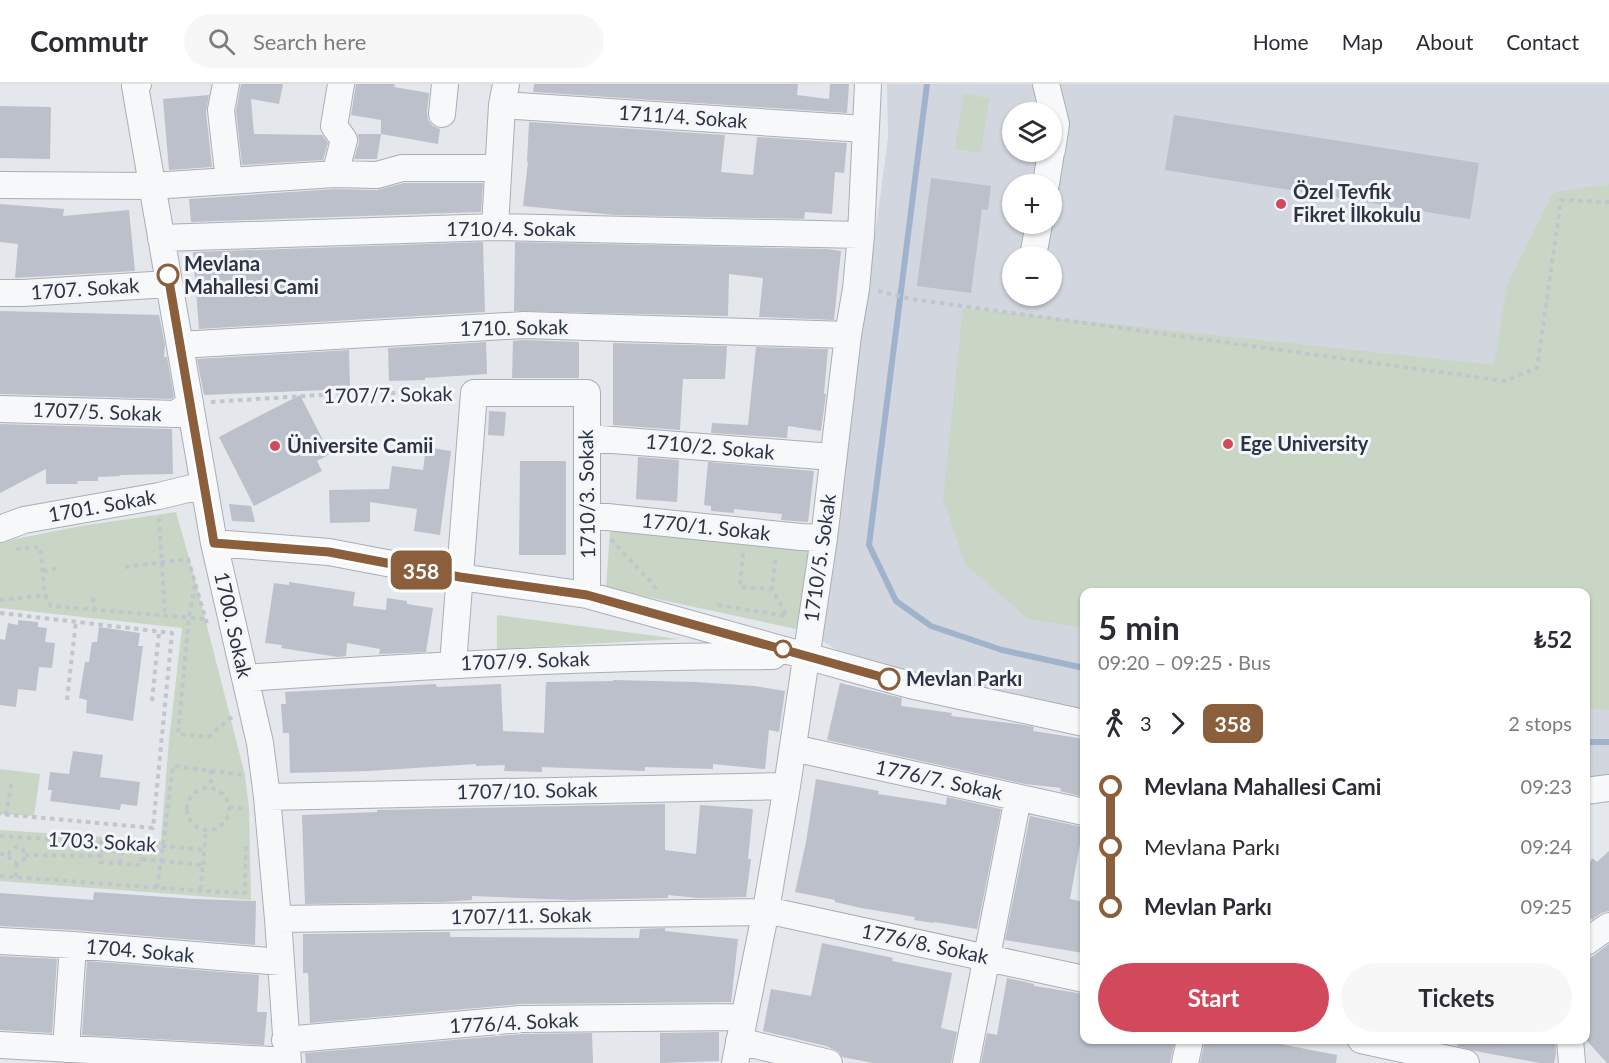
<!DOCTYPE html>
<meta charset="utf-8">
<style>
body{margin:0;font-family:Lato,sans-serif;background:#f7f7f7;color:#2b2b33;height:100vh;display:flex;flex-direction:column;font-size:22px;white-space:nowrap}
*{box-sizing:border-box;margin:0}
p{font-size:20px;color:#7c7c81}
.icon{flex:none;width:33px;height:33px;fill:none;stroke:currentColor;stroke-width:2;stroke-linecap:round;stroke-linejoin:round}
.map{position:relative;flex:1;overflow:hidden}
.panel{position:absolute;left:1080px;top:504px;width:510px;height:456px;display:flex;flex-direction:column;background:#fff;border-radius:12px;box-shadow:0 2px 4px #0004}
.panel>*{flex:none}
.badge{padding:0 12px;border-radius:9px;font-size:21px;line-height:39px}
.fabs{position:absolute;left:1002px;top:18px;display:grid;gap:12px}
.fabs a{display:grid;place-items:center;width:60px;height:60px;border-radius:50%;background:#fff;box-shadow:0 2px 4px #0004;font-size:30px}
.map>.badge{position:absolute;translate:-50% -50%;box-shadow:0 0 0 3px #fff}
.legs{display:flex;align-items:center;gap:9px;height:66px;padding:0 18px;font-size:20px}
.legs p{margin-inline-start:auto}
.summary{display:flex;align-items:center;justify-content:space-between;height:102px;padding:0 18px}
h1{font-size:33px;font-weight:700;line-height:45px}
.button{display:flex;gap:12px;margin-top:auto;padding:12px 18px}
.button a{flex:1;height:69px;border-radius:36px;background:#d1495b;color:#fff;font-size:24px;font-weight:700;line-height:69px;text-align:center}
.button a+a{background:#f7f7f7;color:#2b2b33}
ul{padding:0 18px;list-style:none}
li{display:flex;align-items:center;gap:21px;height:60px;font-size:22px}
li i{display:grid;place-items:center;width:9px;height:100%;margin:0 8px;background:currentColor}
li i::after{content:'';width:15px;height:15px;margin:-8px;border:4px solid;border-radius:50%;background:#fff}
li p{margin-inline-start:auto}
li:first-child i{background:linear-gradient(#0000 50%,currentColor 0)}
li:last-child i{background:linear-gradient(currentColor 50%,#0000 0)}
header{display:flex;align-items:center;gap:36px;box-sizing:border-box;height:84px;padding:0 30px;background:#fff;border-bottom:2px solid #e1e1e2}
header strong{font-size:28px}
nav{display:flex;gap:33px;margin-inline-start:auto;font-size:21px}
.search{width:420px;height:54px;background:#f7f7f7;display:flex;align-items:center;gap:15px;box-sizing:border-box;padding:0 21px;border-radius:33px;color:#7c7c81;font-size:22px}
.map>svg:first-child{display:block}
.built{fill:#d2d6de;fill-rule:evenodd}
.green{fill:#c9d6c5}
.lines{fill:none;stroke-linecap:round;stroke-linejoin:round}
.stream{stroke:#9fb4cc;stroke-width:6}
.building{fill:#bbc0ca}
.minor-casing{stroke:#a9aeb7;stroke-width:28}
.path{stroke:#c2c5cb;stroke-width:4;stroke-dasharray:4.5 4.5;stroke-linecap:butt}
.minor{stroke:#f7f8fa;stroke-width:26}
.line-1-casing{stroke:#fff;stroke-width:14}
.line-1{stroke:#8b5e3c;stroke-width:9}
.poi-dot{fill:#d1495b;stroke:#f4f6f9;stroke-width:2}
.stop-1-dot{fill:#fff;stroke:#8b5e3c;stroke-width:3}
.labels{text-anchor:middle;stroke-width:6;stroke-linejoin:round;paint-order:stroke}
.street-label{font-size:20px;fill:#2b3445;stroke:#f4f6f9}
.poi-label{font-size:20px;font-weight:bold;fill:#2b3445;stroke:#f4f6f9;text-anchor:start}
.stop-label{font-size:20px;font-weight:bold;fill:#2b3445;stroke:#f4f6f9;text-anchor:start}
</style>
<header>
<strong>Commutr</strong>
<div class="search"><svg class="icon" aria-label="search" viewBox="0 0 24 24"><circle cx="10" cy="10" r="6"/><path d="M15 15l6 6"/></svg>Search here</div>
<nav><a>Home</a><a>Map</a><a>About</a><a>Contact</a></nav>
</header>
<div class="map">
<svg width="1609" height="979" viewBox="0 0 1609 979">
<rect width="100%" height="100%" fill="#e4e7ec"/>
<path class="built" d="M887,0H1609V692L1586,693V508H1084V628L851,575L821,556L888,54ZM1012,28H1052V68H1012ZM1012,100H1052V140H1012ZM1012,172H1052V212H1012Z"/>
<path class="green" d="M963,10L989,14L981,69L955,65Z
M1609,100V626L1586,624V508H1084V544L1028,535L965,480L943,415L963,224L1494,281L1507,201L1553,109Z
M176,428L196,499L245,691L249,725L251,816L0,797V746L161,757L169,656L182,544L0,524V458L81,442Z
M610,447L812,460L796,545L606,504Z
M497,531L679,555L497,565Z
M0,685L40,690L34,732L0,730Z"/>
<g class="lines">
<path class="stream" d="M927,0L869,461L896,517L931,542L1002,566L1084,584
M1586,658H1609"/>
</g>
<path class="building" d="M241,0H283L279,20L251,15L254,50L322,51L328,59L323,76L242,81L236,27Z
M356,0H395L394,3L429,9L427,28L428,36L433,42L440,45L438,60L381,50L377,75H354L359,59L358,50H381V36L351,31Z
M534,0H798L797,11L829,15L830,0H849L847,29L533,8Z
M209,11L206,28L212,83L169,86L163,15Z
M0,22L51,23L50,75L0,74Z
M1174,31L1479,79L1470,135L1165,86Z
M529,38L725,51L721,88L753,91L757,53L847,59L844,89L835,88L832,130L805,128L804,135L614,131L523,122L528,78H527Z
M931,94L991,102L988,126L982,125L971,209L917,202Z
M404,99H483L481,128L191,138L189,115L335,105L377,106Z
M0,120L64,125L63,132L129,126L135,187L15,194L18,160L0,158Z
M483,158L485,228L199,245L193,168Z
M515,158L827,165L841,167L834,236L759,233L763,194L729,190L728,232L514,227Z
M0,227L159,231L165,261L164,273H167L174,313L171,315L0,310Z
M524,256L579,258V294H512L513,257Z
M486,258L487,290L425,294V296L389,297L388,264Z
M613,259L727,262L725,295H683L680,346L613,341Z
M756,263L828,265L824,310H826L821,347L788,342L787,354L711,349L712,339L748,341Z
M349,266L350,305L204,311L197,275Z
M300,311L330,370L317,377L322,387L254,422L219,353Z
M489,327L506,328L504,352L488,351Z
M0,340L172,345L173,390L120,391V392L98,393V397H77L78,400H46V385L0,409Z
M426,363L451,367L440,451L414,447L417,425L370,418V438L330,439L329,406L389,405L392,382L423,386Z
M638,373L679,376L677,418L636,415Z
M520,377H566V471H519Z
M708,378L814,387L808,438L781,436L782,430L734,425V429L711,427V422L704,421Z
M229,420L251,422L255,438L232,437Z
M289,498L355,508L353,522L386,526L387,514L407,517V520L433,524L426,568L383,570H379L380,565L347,559L346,572L338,573L281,564L282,561L265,559L274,499L289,501Z
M18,536L38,538V543L47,544L45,558L55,559L52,584L39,583L36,607L18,605L16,623L0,621V555L5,556L8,539L18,541Z
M99,543L140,549L138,562H143L133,637L86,629L87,616L79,614L85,578H89L92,558H97Z
M613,596L696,598L755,602L785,607L779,648L769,646L765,685L713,680V685L645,683V687L542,683V688L504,687L505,681L476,682V680L369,687L290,689L289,649H283L281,620H286L285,608L436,600L437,603L501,600L503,647L544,649L546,598L613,597Z
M840,599L902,614L901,622L952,629L951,632L1018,640L1034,643L1033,647L1084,655V713L1060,707L1061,704L1025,700L827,656Z
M73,667L103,671L100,693L140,698L137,722L121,720L120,726L50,717L52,706H48L50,688L69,690Z
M816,695L879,707L878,710L936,719L946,721L947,713L1001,725L977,845L934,838V839L914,836L915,833L861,824L835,818V816L795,808L806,758Z
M665,720V766L696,770L700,721L753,725L748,775H751L746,813L698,814L668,811V814L571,816L472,812V816L443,818L305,820L302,731L377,728V726Z
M1030,732L1083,743L1070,815L1084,818V860L1083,869L1005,856Z
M1609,767V827L1601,829L1592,836L1586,828V786L1592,774L1597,778Z
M94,808L194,815L256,817L255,861L74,846L0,842V809L93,816Z
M665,844V847L738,855L731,918L521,920L310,939L308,889H303V850L443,848H450V853L639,854L640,845Z
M822,859L893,874L892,877L952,889L941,944L957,948L951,979H873L842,973L839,968L826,962L763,947L771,905L811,912Z
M1609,860V979H1607L1586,956V877Z
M0,872L57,875L52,949L0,946Z
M87,877L259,891L257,928H267L264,961L82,951Z
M1007,894L1034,900V902L1084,910V956H1175L1170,979H981L987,949L997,951Z
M719,948V977L660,979V949Z
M592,949L593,979H306L305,969L522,950Z
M1205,956H1260L1337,971L1336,979H1200Z
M1457,956H1555L1556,970L1554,979H1540L1475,967L1457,962Z"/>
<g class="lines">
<g class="minor-casing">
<path id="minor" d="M138,0L135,2L214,459L260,659L267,713L278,835L288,979
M226,0L221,26L229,97
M1046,0L1056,40L1052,66
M502,21L865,45
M442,30L445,0
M335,90L344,56L334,42L341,0
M1046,100L1051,68
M0,101L152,102L335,90L377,91L402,84H498
M495,143L502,21L506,0
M161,154L495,143L861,151
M1033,172L1039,140
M0,209H23L169,200
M180,261L524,241L848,251
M0,325L176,330L190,319
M587,354L833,373
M588,431L801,453L824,454
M0,445L24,436L159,412L204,401
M214,459L329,468L460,493L587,511L910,601L1084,639
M453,580L474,309H587V511
M245,594C421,582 596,572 773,572
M793,664L1084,728
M1586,707L1609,704
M267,713L787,702
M766,826L1084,895
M278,835L764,828
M0,857L73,861L281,878
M1586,858L1609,842
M285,956L521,935L744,933
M1361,956L1466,979
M1570,956L1572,979
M739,957L829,979
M0,961L288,977
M66,965L73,861
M735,979L766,826L787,702L824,454L848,251L856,205L861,151L868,0
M966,979L1018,714
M1185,979L1190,956"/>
</g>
<path class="path" d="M878,207L911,215L1505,297L1537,284L1561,116L1609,118
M211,318L350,309H452
M159,434L165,531
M611,455L659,507
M16,465L40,463L45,511
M743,469L740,503L772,505
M125,483L188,475L208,543
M43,487L59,484
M195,501L189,533L178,650L208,653L232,633
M93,514L95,525
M0,516L45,511L51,522L205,535
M718,521L787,532L772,505L776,471
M0,529L172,549L153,744L0,730
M67,616L76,537
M152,617L159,548
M211,686V704
M187 725a21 21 0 1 1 42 0a21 21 0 1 1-42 0Z
M229,723L246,725
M6,731L12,696
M0,752L163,762L205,766
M9 771a8 8 0 1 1 16 0a8 8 0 1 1-16 0Z
M101,766L142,769L141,781L100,778Z
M0,770H9
M25,771L101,772
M142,775L161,777L173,682L243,691
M120,780L121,767
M203,781L206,746
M0,792L188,806L245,809L246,758
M16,793L17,779
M157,804L161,777L203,781L200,807"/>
<use href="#minor" class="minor"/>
</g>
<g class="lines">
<g class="line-1-casing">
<path id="line-1" d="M168,191L214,459L329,468L460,493L587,511L889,595"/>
</g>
<use href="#line-1" class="line-1"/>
</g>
<g class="poi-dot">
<circle cx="1281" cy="120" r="6"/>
<circle cx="1228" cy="360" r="6"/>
<circle cx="275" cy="362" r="6"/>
</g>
<g class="stop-1-dot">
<circle cx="168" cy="191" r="10"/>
<circle cx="783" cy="565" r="8"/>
<circle cx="889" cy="595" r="10"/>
</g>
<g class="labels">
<g class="street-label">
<text transform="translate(683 33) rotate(4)" y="7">1711/4. Sokak</text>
<text x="511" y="152">1710/4. Sokak</text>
<text transform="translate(85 205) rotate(-4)" y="7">1707. Sokak</text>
<text transform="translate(514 244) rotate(-1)" y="7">1710. Sokak</text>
<text transform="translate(388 311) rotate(-1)" y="7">1707/7. Sokak</text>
<text transform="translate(97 328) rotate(2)" y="7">1707/5. Sokak</text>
<text transform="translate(710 363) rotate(5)" y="7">1710/2. Sokak</text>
<text transform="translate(587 410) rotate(-91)" y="7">1710/3. Sokak</text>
<text transform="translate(102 422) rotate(-10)" y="7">1701. Sokak</text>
<text transform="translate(706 443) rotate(6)" y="7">1770/1. Sokak</text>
<text transform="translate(820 474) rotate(-82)" y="7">1710/5. Sokak</text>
<text transform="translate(233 541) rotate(77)" y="7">1700. Sokak</text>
<text transform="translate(525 577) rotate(-2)" y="7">1707/9. Sokak</text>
<text transform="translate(939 696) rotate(12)" y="7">1776/7. Sokak</text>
<text transform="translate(527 707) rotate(-1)" y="7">1707/10. Sokak</text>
<text transform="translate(102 758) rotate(3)" y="7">1703. Sokak</text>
<text transform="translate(521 832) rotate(-1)" y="7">1707/11. Sokak</text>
<text transform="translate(925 860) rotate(12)" y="7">1776/8. Sokak</text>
<text transform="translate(140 867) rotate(5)" y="7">1704. Sokak</text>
<text transform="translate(514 939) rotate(-3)" y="7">1776/4. Sokak</text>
</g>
<g class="poi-label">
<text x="1293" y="115">Özel Tevfik<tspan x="1293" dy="23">Fikret İlkokulu</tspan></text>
<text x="1240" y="367">Ege University</text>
<text x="287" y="369">Üniversite Camii</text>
</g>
<g class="stop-label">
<text x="184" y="187">Mevlana<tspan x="184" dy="23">Mahallesi Cami</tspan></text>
<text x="906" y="602">Mevlan Parkı</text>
</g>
</g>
</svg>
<div class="fabs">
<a><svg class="icon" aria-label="layers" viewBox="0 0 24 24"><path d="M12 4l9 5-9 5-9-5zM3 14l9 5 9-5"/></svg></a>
<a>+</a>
<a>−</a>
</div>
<b class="badge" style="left:421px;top:486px;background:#8b5e3c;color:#fff">358</b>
<section class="panel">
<div class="summary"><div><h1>5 min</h1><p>09:20 – 09:25 · Bus</p></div><b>₺52</b></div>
<div class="legs"><svg class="icon" aria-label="walk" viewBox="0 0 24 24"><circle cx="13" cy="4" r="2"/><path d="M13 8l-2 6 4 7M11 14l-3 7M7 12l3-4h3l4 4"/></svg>3<svg class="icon" aria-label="forward" viewBox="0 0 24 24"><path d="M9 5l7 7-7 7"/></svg><b class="badge" style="background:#8b5e3c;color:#fff">358</b><p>2 stops</p></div>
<ul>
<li><i style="color:#8b5e3c"></i><b>Mevlana Mahallesi Cami</b><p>09:23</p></li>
<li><i style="color:#8b5e3c"></i><span>Mevlana Parkı</span><p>09:24</p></li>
<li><i style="color:#8b5e3c"></i><b>Mevlan Parkı</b><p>09:25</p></li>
</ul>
<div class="button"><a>Start</a><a>Tickets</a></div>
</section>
</div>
